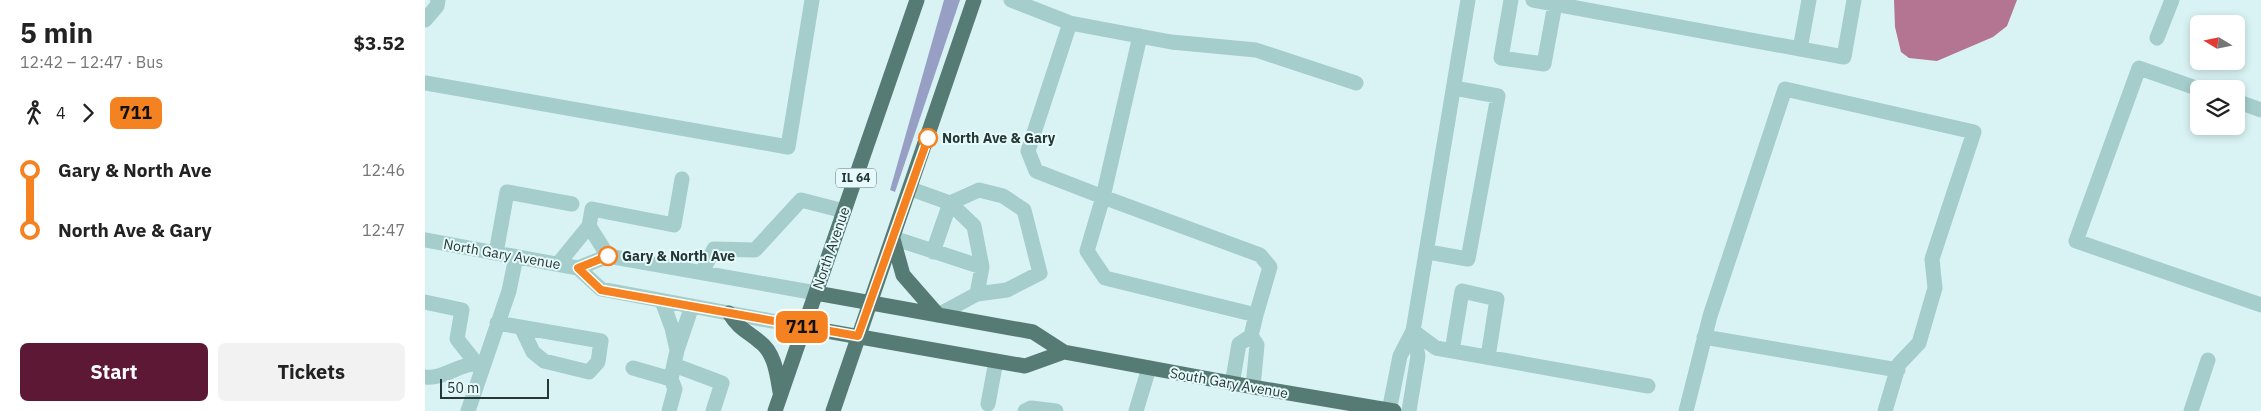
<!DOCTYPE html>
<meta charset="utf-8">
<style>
body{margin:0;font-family:"IBM Plex Sans",sans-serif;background:#f2f2f2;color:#222;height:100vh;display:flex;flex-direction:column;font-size:19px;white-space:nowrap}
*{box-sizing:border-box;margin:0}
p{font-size:16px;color:#767676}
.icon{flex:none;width:28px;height:28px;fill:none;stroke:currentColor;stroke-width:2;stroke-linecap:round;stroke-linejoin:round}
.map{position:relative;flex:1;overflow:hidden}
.panel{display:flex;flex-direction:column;background:#fff;width:425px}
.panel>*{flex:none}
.badge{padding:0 10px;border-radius:8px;font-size:18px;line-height:32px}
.needle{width:32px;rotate:280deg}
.fabs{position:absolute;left:1765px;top:15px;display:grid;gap:10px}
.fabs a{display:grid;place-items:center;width:55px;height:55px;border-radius:8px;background:#fff;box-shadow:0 2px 8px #0003;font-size:25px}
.scale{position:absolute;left:15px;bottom:12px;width:109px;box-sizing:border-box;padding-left:5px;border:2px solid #263835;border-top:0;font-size:14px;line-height:18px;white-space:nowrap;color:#263835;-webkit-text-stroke:4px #e6fafb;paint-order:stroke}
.map>.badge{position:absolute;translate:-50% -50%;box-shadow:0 0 0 2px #fff}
.legs{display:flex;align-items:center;gap:8px;height:55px;padding:0 20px;font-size:16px}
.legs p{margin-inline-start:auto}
.head{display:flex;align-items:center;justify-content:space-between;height:85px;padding:0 20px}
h1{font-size:28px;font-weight:700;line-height:38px}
.button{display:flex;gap:10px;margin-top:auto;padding:10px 20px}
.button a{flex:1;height:58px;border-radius:8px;background:#5d1836;color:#fff;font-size:20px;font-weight:700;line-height:58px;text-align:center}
.button a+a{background:#f2f2f2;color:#222}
ul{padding:0 20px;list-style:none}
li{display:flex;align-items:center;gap:18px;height:60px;font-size:19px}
li i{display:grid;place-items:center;width:8px;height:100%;margin:0 6px;background:currentColor}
li i::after{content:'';width:12px;height:12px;margin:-6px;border:4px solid;border-radius:50%;background:#fff}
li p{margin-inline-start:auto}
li:first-child i{background:linear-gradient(#0000 50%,currentColor 0)}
li:last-child i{background:linear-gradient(currentColor 50%,#0000 0)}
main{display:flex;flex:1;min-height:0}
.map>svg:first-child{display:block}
.green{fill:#989fc4}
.water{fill:#b47592}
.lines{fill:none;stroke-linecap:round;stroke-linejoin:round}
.minor{stroke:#a4cdcb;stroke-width:15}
.major{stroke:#567b75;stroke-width:15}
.line-1-casing{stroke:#fff;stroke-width:11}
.line-1{stroke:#f58220;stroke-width:8}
.stop-1-dot{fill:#fff;stroke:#f58220;stroke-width:2.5}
.labels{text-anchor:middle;stroke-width:4;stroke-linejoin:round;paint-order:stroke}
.shield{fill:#e6fafb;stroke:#607270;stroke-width:1}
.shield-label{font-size:12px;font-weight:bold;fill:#263835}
.stop-label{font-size:14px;font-weight:bold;fill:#263835;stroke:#e6fafb;text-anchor:start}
.street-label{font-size:14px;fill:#263835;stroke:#e6fafb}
</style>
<main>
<section class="panel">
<div class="head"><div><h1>5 min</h1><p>12:42 – 12:47 · Bus</p></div><b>$3.52</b></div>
<div class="legs"><svg class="icon" aria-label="walk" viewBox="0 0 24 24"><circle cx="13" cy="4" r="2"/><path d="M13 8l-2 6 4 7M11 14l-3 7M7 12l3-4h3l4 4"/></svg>4<svg class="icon" aria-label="forward" viewBox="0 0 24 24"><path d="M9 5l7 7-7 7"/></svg><b class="badge" style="background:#f58220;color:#111">711</b></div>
<ul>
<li><i style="color:#f58220"></i><b>Gary &amp; North Ave</b><p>12:46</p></li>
<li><i style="color:#f58220"></i><b>North Ave &amp; Gary</b><p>12:47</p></li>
</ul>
<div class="button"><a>Start</a><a>Tickets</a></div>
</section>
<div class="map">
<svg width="1836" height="411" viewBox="0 0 1836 411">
<rect width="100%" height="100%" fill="#d9f3f4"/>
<path class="green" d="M519,0H535L470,192L465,190Z"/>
<path class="water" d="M1469,0H1592L1582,26L1568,37L1512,61L1484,58L1476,52L1470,27Z"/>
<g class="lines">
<path class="minor" d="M586,0L645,23L603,151L611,171L678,197L662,251L680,278L831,315L826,336L832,345L828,387
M1043,0L988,331L1011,348L1223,386
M1086,0L1076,58L1119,64L1130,4
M1108,0L1419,57L1429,0
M0,20L12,6L13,0
M645,23L746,42L831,50L931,83
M715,36L678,197L835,255L845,267L831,315
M1732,38L1747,0
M1375,49L1384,0
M0,83L363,147L387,0
M1774,89L1714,68L1651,241L1836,305
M1811,101L1836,110
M486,189L525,203L549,226L557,267
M164,226L167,209L249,225L257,179
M468,238L557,267L552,294L513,315
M0,240L153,268L176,289L379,327
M508,252L525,203L554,190L578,196L599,210L615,273L582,290L552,294
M1003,252L1043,259L1073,96L1029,88
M71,253L82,192L147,204
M133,264L164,226L183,256
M153,268L183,256L391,293
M277,272L289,249L330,250L376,200L419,211
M237,301L247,328L252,350
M0,302L37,310L32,339L51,363
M72,323L176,341L173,362L164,372L119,361L108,352L96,327
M1279,337L1473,370
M1027,351L1037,291L1072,299L1063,357
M249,365L297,383L288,411
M208,368L246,379
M0,377C20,380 39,359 58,365
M807,384L814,344L826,336
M563,404L571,361
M43,411L84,291L91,257
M244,411L250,389L246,379L252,350L267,306
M600,411L606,408L631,411
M711,411L724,368
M964,411L975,356L988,331
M984,411L993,356L988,331
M1261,411L1285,316L1360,89L1549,132L1507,259L1510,288L1494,343L1474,364L1460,411
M1766,411L1783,360"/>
<path class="major" d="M468,239L478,275L513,315
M391,293L608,332L639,352L828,387L969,411
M304,313C315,330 321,330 335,342C350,353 352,375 355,392
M379,327L600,366L639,352
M350,411L492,0
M408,411L549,0"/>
</g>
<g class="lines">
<g class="line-1-casing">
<path id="line-1" d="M183,256L153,268L176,290L433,336L503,138"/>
</g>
<use href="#line-1" class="line-1"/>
</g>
<g class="stop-1-dot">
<circle cx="503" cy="138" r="9"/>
<circle cx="183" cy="256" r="9"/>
</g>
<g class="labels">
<rect class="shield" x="411" y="168.5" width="40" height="19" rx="4"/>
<g class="shield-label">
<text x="431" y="182">IL 64</text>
</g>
<g class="stop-label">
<text x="517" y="143">North Ave &amp; Gary</text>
<text x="197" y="261">Gary &amp; North Ave</text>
</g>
<g class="street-label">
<text transform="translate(406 248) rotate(-71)" y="5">North Avenue</text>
<text transform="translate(77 254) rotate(10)" y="5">North Gary Avenue</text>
<text transform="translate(804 383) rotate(10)" y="5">South Gary Avenue</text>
</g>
</g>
</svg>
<div class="fabs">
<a><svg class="needle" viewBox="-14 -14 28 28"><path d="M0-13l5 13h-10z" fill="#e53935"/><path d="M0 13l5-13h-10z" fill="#767676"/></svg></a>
<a><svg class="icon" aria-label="layers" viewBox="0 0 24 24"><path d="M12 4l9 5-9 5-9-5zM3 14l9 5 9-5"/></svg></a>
</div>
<div class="scale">50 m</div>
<b class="badge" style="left:377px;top:327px;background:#f58220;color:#111">711</b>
</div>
</main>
